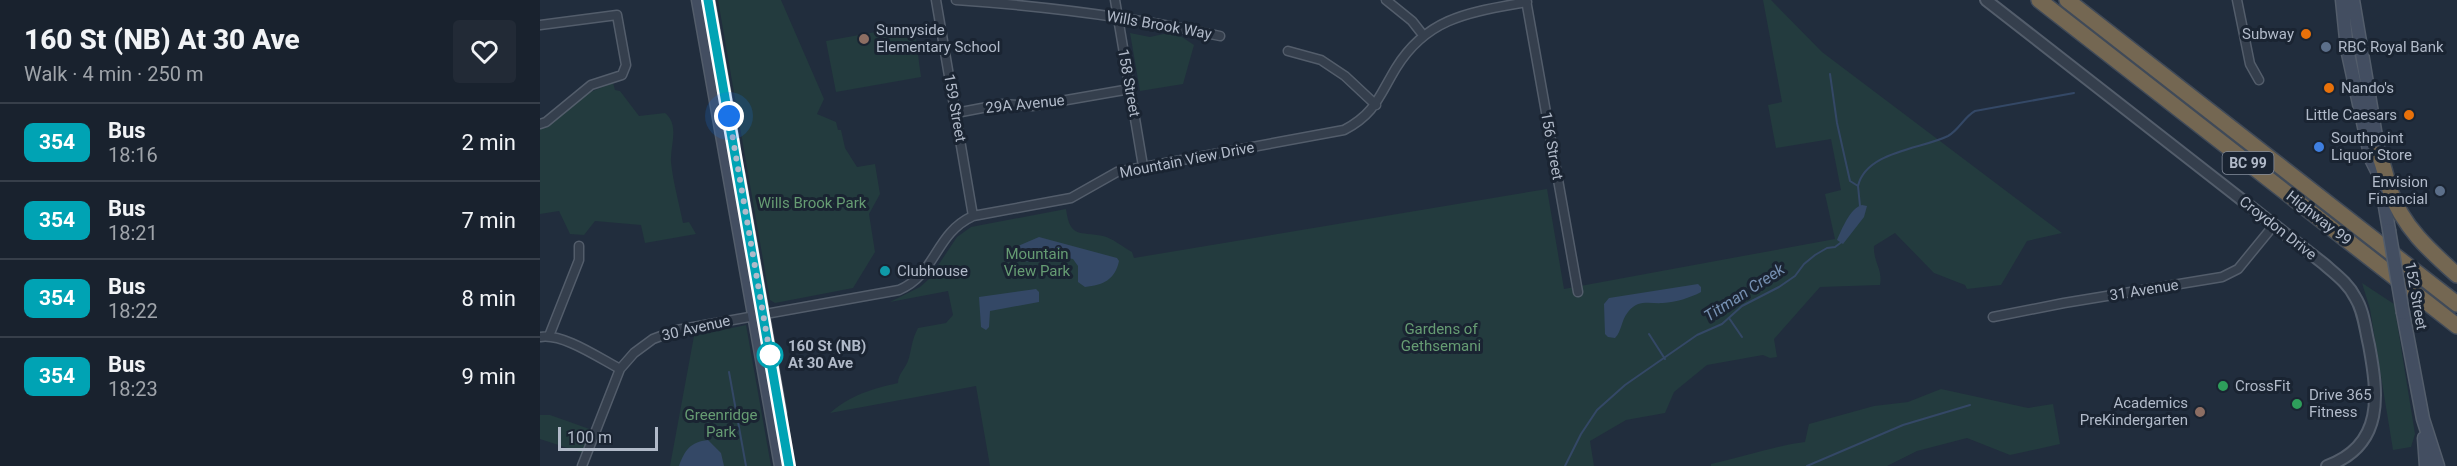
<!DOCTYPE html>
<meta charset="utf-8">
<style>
body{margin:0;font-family:Roboto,sans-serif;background:#222a36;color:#f1f3f6;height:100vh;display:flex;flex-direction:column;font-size:22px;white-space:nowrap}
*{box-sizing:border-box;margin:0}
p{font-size:20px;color:#9fa4aa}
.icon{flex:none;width:33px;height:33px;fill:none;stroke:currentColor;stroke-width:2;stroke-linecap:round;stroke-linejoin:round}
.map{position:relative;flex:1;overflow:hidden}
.panel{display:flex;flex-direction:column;background:#19222e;width:540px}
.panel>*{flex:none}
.badge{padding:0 12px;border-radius:9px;font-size:21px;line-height:39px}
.scale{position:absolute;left:18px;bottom:15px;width:100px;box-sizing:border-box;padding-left:6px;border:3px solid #b1bac9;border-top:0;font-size:16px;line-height:21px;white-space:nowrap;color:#b1bac9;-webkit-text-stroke:4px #1a2432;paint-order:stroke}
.you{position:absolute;width:30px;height:30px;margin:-15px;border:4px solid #fff;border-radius:50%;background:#1a73e8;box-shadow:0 0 0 9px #1a73e833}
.map>.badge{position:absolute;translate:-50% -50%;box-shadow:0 0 0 3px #fff}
.round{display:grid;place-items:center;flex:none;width:63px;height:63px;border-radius:6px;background:#222a36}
.headline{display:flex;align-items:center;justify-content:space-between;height:102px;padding:0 24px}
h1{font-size:28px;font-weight:800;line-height:45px}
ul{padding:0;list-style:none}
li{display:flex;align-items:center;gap:18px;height:78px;padding:0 24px;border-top:2px solid #373f4a}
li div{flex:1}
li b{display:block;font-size:22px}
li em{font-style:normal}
li .badge{min-width:66px;font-weight:700;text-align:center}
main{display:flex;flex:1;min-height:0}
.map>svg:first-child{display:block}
.green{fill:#233b3e}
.water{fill:#344866}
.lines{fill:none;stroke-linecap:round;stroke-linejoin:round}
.stream{stroke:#344866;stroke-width:2}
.minor-casing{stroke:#535d6b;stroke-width:11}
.tertiary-casing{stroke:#535d6b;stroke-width:14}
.secondary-casing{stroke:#535d6b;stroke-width:15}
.motorway-casing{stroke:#404a58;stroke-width:18}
.minor{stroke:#353f4d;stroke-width:8}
.tertiary{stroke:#353f4d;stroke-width:10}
.secondary{stroke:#434e61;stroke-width:12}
.motorway{stroke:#746752;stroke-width:15}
.secondary-bridge-casing{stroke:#535d6b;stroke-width:15;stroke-linecap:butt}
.secondary-bridge{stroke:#434e61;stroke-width:12}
.line-casing{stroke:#fff;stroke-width:14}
.line{stroke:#00a3b4;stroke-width:9}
.walk{stroke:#b1bac9;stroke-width:6;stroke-dasharray:0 10.8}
.food-dot{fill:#e8710a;stroke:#1a2432;stroke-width:2}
.education-dot{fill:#8d6e63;stroke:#1a2432;stroke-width:2}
.service-dot{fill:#5c6f8a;stroke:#1a2432;stroke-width:2}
.shop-dot{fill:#3f7fe0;stroke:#1a2432;stroke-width:2}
.culture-dot{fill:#0f9aa8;stroke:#1a2432;stroke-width:2}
.stop-dot{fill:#fff;stroke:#00a3b4;stroke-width:3}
.leisure-dot{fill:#2e9e5b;stroke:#1a2432;stroke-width:2}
.labels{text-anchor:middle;stroke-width:6;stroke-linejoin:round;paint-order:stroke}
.shield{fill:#1a2432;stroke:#848d9c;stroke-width:1.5}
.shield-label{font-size:14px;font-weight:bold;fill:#b1bac9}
.street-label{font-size:15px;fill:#b1bac9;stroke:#1a2432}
.poi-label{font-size:15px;fill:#b1bac9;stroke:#1a2432;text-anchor:start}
.park-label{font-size:15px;fill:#669c73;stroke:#1a2432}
.stop-label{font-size:15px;font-weight:bold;fill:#b1bac9;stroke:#1a2432;text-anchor:start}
.water-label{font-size:16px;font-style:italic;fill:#7690b2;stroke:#1a2432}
</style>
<main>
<section class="panel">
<div class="headline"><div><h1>160 St (NB) At 30 Ave</h1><p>Walk · 4 min · 250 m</p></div><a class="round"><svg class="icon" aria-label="heart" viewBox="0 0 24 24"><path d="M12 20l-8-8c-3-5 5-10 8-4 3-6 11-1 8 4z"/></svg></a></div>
<ul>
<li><span class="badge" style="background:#00a3b4;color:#fff">354</span><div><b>Bus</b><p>18:16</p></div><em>2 min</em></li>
<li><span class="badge" style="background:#00a3b4;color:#fff">354</span><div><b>Bus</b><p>18:21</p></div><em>7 min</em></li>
<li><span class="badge" style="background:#00a3b4;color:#fff">354</span><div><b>Bus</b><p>18:22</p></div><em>8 min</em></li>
<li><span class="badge" style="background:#00a3b4;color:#fff">354</span><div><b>Bus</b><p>18:23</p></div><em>9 min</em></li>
</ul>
</section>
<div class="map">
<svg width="1917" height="466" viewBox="0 0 1917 466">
<rect width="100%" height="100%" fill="#212d3d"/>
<path class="green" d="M178,0H241L284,99L277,114L296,122L298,130H301L305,148L317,167L335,164L340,194L329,214L335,252L313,288L235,303L230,300Z
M1223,0H1231L1282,52L1522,233L1487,241L1461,285L1427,289L1425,285L1394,273L1355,233L1334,246C1333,262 1343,269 1340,285L1280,287L1234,339L1237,357L1230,358L1223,355L1167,365L1134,392L1125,413L1086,420L1050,441L1054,466H450L436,386L290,413C311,395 331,389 358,383C358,374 365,369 368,361C372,349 371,341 378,328L406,323L413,315L408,291L350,302L380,287L389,279L417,237L431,227L526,209C530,239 540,231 563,236C572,238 583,247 592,252L594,258L1007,189L1024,289L1295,239L1285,194L1301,190L1291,139L1236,148L1228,105L1242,102Z
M374,25L381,77L296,92L286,41Z
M590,33L610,37L628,33L642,37L654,45L643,84L600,91Z
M73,83L75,90L80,91L99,116L125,113C140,125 130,146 131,162C133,182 139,203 143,223L149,222L156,234L105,243L101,225L55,221L44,235L30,234L19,211L0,214V128L7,126L50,92Z
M1822,283L1854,304L1875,434L1871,447L1853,450L1830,309Z
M206,325L231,466H130L154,336Z
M1401,389L1488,408L1513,404L1520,444L1470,455L1427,438L1377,451L1347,466H1171V464C1203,457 1233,446 1265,442L1269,424L1334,406L1368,402Z
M0,415H10L55,431L46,454L0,439Z"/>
<path class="water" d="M1322,205L1327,206L1324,217L1303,244L1297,240C1302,229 1310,208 1322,205Z
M499,237L577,258L579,261C575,280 563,285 545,287L538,282V266L533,259C516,255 498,266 482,260L477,252L478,246Z
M1158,284L1161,287V292C1150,298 1136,302 1123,303C1110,304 1098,299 1088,312C1081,320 1082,331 1075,338L1068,337L1065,334L1064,304L1069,298Z
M496,289L499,292V302L450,311L449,327L446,330L441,327L439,297Z
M168,440L181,453L184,466H139C145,450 150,442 168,440Z"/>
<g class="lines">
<path class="stream" d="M1290,74L1297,123L1310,181L1318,186L1320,206
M1318,186C1326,151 1382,149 1408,136C1419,130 1424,117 1435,111L1534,93
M1189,318L1202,337
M1109,334L1125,359
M189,372L206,466
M1025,466L1041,434L1057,410L1085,385L1157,335L1182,324L1202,306L1239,287L1255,276L1264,264L1275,255L1287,248L1295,247L1303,241
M1267,466L1363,425L1430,405"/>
<g class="minor-casing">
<path id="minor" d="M396,0L433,216
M416,0C504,6 593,17 680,36
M575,0L603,166
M846,0L872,21L883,35
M986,0L1038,292
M1697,0L1710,64L1719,80
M0,25L77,15L86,65L82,75L51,85L6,122L0,124
M748,51L781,60L805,76L836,105
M416,113L463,104L492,106L590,89
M1453,317L1524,303L1682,277L1698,269L1734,225
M9,336L39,260V246
M0,337C23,333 59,358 80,369
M42,466L80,369L94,353L113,339L137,330L359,290C397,274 394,234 433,216L531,198L577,172L804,130C835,114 839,96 856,68C888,16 932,12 987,2"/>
</g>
<g class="tertiary-casing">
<path id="tertiary" d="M1446,0L1784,264C1795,274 1808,283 1815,297C1824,311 1825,329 1829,345C1838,394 1845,445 1787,466"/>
</g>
<g class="secondary-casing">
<path id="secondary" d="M158,0L241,466
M168,0L193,144
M1802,0L1807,49L1831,159L1837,171
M1813,0L1839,154L1840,178L1849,230
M198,173L240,413
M1863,313L1883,419L1898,466
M1884,438L1886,466"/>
</g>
<g class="motorway-casing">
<path id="motorway" d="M1499,0L1917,326
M1527,0L1917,304
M1839,154C1844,166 1846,178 1850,190C1862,226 1890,251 1917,275"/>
</g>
<use href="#minor" class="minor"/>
<use href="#tertiary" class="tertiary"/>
<use href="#secondary" class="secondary"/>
<use href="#motorway" class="motorway"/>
<g class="secondary-bridge-casing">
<path id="secondary-bridge" d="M1849,230L1863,313"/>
</g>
<use href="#secondary-bridge" class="secondary-bridge"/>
</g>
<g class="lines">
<g class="line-casing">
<path id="line" d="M168,0L249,466"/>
</g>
<use href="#line" class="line"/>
<path class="walk" d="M189,116L231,360L230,355"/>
</g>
<g class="food-dot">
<circle cx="1766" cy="34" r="6"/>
<circle cx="1789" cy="88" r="6"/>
<circle cx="1869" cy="115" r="6"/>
</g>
<g class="education-dot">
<circle cx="324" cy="39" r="6"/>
<circle cx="1660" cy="412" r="6"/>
</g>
<g class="service-dot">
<circle cx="1786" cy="47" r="6"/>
<circle cx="1900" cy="191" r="6"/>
</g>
<circle class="shop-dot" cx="1779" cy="147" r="6"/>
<circle class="culture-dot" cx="345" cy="271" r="6"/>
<circle class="stop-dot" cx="230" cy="355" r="12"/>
<g class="leisure-dot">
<circle cx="1683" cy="386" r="6"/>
<circle cx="1757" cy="404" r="6"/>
</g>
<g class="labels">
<rect class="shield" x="1682.5" y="152" width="51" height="22" rx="4.5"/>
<g class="shield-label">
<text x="1708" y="168">BC 99</text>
</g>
<g class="street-label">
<text transform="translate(619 25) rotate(10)" y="5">Wills Brook Way</text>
<text transform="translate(589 83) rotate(80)" y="5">158 Street</text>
<text transform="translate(485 104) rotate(-6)" y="5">29A Avenue</text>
<text transform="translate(415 108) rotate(80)" y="5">159 Street</text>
<text transform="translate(1012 146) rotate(80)" y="5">156 Street</text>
<text transform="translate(647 160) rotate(-11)" y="5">Mountain View Drive</text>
<text transform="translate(1779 218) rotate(38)" y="5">Highway 99</text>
<text transform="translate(1738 228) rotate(38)" y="5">Croydon Drive</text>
<text transform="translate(1604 290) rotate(-9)" y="5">31 Avenue</text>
<text transform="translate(1876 296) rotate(80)" y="5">152 Street</text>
<text transform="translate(156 328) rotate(-13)" y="5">30 Avenue</text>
</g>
<g class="poi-label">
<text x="336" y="35">Sunnyside<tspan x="336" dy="17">Elementary School</tspan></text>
<text x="1754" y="39" text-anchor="end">Subway</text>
<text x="1798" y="52">RBC Royal Bank</text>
<text x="1801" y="93">Nando's</text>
<text x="1857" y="120" text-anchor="end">Little Caesars</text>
<text x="1791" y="143">Southpoint<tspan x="1791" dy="17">Liquor Store</tspan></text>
<text x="1888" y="187" text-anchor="end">Envision<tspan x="1888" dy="17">Financial</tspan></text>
<text x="357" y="276">Clubhouse</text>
<text x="1695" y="391">CrossFit</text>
<text x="1769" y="400">Drive 365<tspan x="1769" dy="17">Fitness</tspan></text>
<text x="1648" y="408" text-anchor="end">Academics<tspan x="1648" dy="17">PreKindergarten</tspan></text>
</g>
<g class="park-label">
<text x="272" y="208">Wills Brook Park</text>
<text x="497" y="259">Mountain<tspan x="497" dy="17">View Park</tspan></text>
<text x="901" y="334">Gardens of<tspan x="901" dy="17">Gethsemani</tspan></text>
<text x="181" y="420">Greenridge<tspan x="181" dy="17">Park</tspan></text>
</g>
<g class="stop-label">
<text x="248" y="351">160 St (NB)<tspan x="248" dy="17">At 30 Ave</tspan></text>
</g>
<g class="water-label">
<text transform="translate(1204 292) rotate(-33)" y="6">Titman Creek</text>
</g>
</g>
</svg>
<div class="scale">100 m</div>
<div class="you" style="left:189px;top:116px"></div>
</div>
</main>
